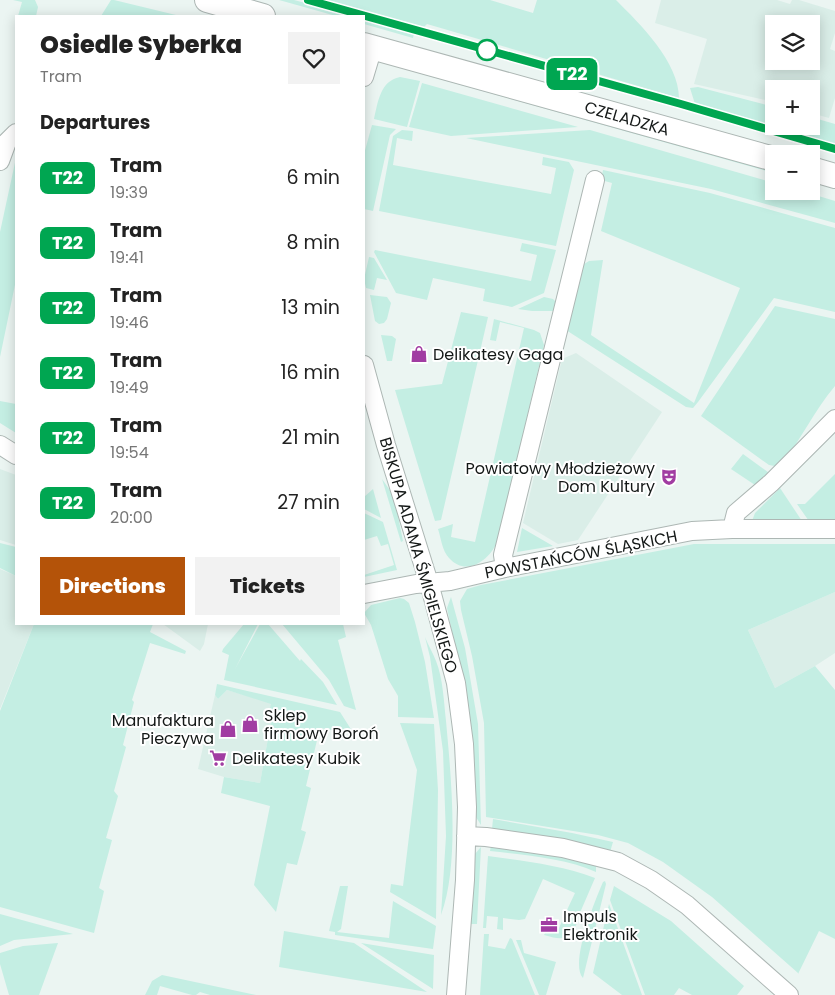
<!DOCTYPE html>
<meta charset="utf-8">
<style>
body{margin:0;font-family:Poppins,sans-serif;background:#f2f2f2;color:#222;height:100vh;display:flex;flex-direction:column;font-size:19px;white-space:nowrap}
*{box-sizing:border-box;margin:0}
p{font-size:16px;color:#767676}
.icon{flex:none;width:28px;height:28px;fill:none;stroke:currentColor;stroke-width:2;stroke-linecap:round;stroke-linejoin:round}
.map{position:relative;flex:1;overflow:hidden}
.side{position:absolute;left:15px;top:15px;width:350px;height:610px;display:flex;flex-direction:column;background:#fff;border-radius:0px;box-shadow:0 2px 12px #0003}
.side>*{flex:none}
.badge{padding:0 10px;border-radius:8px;font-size:18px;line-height:32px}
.controls{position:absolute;left:765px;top:15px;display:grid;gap:10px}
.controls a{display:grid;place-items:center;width:55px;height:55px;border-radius:0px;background:#fff;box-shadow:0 2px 12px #0003;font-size:25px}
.map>.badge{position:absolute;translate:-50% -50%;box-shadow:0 0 0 2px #fff}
h2{padding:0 25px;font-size:19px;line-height:45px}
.round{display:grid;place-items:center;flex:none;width:52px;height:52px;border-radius:0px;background:#f2f2f2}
.summary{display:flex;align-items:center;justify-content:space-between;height:85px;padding:0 25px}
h1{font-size:24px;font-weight:800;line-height:38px}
.primary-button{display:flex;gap:10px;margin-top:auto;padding:10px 25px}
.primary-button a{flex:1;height:58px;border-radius:0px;background:#b45309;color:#fff;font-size:20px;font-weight:800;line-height:58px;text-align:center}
.primary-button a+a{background:#f2f2f2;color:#222}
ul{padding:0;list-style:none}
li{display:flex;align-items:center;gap:15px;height:65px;padding:0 25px}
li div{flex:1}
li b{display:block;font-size:19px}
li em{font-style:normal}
li .badge{min-width:55px;font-weight:700;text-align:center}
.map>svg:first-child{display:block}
.built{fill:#daeee8;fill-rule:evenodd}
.green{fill:#c4eee3}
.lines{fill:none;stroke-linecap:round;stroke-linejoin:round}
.street-casing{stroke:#adb7b4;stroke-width:20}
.secondary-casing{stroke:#adb7b4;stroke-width:26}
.street{stroke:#fff;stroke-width:18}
.secondary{stroke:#fff;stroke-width:24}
.tram{stroke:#7a817f;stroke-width:1}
.line-casing{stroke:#fff;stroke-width:11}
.line{stroke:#00a651;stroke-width:8}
.stop-dot{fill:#fff;stroke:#00a651;stroke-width:2.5}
.labels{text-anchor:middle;stroke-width:4;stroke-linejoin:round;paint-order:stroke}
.street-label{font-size:16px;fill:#141817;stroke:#fff}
.poi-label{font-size:16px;fill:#141817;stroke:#fff;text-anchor:start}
</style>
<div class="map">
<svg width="835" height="995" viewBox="0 0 835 995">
<rect width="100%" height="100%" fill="#ebf5f2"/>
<path class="built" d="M661,0H777L790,4L792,0H799L835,11V33L830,49L835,51V98L829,118L811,113V89H774V102L694,84L707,39L655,23ZM774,24H811V61H774Z
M576,353L662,412L578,540L558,544L523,523L562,359Z
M0,469L16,475V545L0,540Z
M0,569L16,576V624H34L0,709Z
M835,592V653L815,666L775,688L748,630Z
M163,624H208L204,644L200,651Z
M227,690L272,703V716L260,783L224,777L198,769L215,695L218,699Z"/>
<path class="green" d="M13,0H35L38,7L36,16H18L22,2Z
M111,0H114L180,16H101Z
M279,0H294L354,16H336Z
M318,0H490L533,13L537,0H616C640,24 679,62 679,98L427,24L422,29Z
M364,19L414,33L413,38L364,24Z
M414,71L774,169V173L418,73Z
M400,77L420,81L407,127L374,119C378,102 380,81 400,77Z
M422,83L578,127L451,136L409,127Z
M698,87L774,107V126H811V117L835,124V144L695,104L690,88Z
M372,125L396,129L390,135L373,211L364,209V154Z
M402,130L413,131L412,141L397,138L393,165L551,194L556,168L542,165L543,157L569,162L574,170L556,246L379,211L393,136Z
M590,130L774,183V191H802L835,201V223L711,189L466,138Z
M16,158V280L0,357V232Z
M603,170L710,193L835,228V312L774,298L698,402L693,408L686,407L566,330L581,266L589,261L603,260L591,335L694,403L740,288L601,231L612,183L601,180Z
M522,243L556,250L544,293L512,307L483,301L485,289L433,278L427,300L396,293L374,252L375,250L531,281L537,255L520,251Z
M369,257L374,258L387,280L377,278L374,290L366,288L364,279Z
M370,295L387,297L391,303L387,319L384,323L379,324L375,321Z
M544,297L553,299L558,304L556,311H532L518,309Z
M775,306L835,319V386C814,411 800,441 780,467L769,465L701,416Z
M461,312L488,317L441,520L435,521L395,390L442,384Z
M494,319L534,330L540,333L544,345L498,540C491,559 467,578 449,558C442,551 441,538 438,529L453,524L451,537L475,542L524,328L500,322L496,341L490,340Z
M381,335L392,336L396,339L392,361H387Z
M0,401L16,404V433L0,423Z
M743,454L772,475L759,485H755L731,469Z
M835,474V524H811L797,504H805Z
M382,479L394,496L403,541L401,542Z
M780,488L804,524L752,521L755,513Z
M373,489L381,518L364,509V497Z
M364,513L383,522L397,570L364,577V575L394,565L388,544L381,546L377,536L364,540Z
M522,528L553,546L517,552Z
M0,543L16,547V576L0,568Z
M694,544H835V592L748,630L775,688L815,666L835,690V939L819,931L798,974V973L712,897L663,862L628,843L598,835L486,817L484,723L472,656L461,610L460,601L467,589L481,585Z
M451,597L465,648L478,724L481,825L474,814L465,694L447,608Z
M400,598L404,599L409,603L415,622L425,662L434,718L398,717V696L388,679L371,625L364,613L371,605Z
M34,624H153L150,632L186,651L185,654L150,643L132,700L134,702L123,745L126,747L114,791L118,796L106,838L112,840L99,888L104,891L94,933L0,907V711Z
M244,624H258L235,669L260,624H268L300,661L301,659L323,682L337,705L224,680L229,655L222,652L223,649Z
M282,624H343L346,637L338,640L356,710L344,706L329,680Z
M425,637C428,645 433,653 436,661C443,678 444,703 446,721C451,776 460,864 441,915L446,836L443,751L430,657Z
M217,684L340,712L354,734L320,728L306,786L311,788L301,830L306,832L297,865L287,863L276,912L254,885L270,806L221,793L224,777L260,783L272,716L268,715L271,704L227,690L218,699L215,695Z
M400,723L434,724L438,790L436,919L390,892L391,884L403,886L417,770Z
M493,819L572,833L613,842L610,852L492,829Z
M491,845L529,849L593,862L596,866V872C565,858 524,855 490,851Z
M481,847L477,924H469L474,855Z
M488,856C524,861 561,865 595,878L579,915L567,910L575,893L543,879L525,919L519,920L503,918V930L497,929L498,917L487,916L486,928H483Z
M605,881L606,884L583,978C569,964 596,898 603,882Z
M340,886H348L341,929L337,932L389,938L393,901L436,926L433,949L335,935V932L329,931Z
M614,886L671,921L744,986L737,995H692L679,988L674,995H645L610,900Z
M609,904L642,995H622L593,973Z
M0,914L73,934L14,940L0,946Z
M565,914L578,921C570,940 564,941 544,935L547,929L557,933Z
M284,931L354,943L427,992L279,967Z
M484,934H489L488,946L505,949L510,938L512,939L535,995H480Z
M516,940H521L524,953L556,962L546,995H539Z
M58,943L39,995H9L0,964V953L23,946Z
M361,943L434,955L433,989Z
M162,975L256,995H210L200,992L196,995H192L160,986L157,995H145L152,981Z"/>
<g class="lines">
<g class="street-casing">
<path id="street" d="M364,77L373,47
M0,161L7,142L16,133
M364,365L386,445L429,583L456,683L464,744L467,807L465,880L456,995
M0,445L16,455
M732,529L736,513L771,483L835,419
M505,568L503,555L595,180
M364,594L416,584L450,581L505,568L692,531L732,529H835
M466,836L486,837L563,848L618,862L651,880L687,905L789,995"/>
</g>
<g class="secondary-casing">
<path id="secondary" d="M207,0L263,16
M364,45L774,159
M811,169L835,176"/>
</g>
<use href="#street" class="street"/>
<use href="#secondary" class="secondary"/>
<path class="tram" d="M308,0L681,104L835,149"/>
</g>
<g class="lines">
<g class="line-casing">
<path id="line" d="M308,0L681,104L835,149"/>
</g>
<use href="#line" class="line"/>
</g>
<defs>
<g id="shop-bare" transform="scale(1.35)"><path d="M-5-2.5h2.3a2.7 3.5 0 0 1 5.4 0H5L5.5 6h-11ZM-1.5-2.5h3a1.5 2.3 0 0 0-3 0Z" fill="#a13ca2" stroke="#fff" stroke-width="2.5" paint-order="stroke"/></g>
<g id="theatre-bare" transform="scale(1.35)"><path d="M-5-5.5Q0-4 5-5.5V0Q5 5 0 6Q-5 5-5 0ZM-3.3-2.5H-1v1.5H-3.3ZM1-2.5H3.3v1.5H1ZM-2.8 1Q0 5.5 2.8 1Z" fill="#a13ca2" stroke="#fff" stroke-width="2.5" paint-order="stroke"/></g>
<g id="supermarket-bare" transform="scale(1.35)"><path d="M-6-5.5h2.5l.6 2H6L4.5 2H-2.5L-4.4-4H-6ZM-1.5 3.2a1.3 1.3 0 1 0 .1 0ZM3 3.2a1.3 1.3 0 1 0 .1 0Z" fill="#a13ca2" stroke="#fff" stroke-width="2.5" paint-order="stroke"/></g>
<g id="office-bare" transform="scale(1.35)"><path d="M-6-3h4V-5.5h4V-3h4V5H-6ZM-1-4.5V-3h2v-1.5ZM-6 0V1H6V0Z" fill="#a13ca2" stroke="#fff" stroke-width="2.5" paint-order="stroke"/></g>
</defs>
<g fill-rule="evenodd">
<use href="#shop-bare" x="419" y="354"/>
<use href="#theatre-bare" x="669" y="477"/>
<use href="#shop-bare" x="250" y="724"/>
<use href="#shop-bare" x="228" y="729"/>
<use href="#supermarket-bare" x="218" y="758"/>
<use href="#office-bare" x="549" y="925"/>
</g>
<circle class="stop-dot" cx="487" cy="50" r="10"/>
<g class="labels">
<g class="street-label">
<text transform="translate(627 118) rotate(16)" y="6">CZELADZKA</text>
<text transform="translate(581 554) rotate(-11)" y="6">POWSTAŃCÓW ŚLĄSKICH</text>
<text transform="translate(419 555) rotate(74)" y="6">BISKUPA ADAMA ŚMIGIELSKIEGO</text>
</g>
<g class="poi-label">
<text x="433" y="360">Delikatesy Gaga</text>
<text x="655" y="474" text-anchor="end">Powiatowy Młodzieżowy<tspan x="655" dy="18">Dom Kultury</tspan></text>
<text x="264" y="721">Sklep<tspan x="264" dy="18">firmowy Boroń</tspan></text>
<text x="214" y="726" text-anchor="end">Manufaktura<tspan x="214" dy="18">Pieczywa</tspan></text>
<text x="232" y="764">Delikatesy Kubik</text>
<text x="563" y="922">Impuls<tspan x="563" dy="18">Elektronik</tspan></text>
</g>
</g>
</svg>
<div class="controls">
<a><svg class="icon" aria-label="layers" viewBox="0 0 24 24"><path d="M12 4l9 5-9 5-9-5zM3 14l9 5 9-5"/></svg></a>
<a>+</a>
<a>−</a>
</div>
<b class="badge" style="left:572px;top:74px;background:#00a651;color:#fff">T22</b>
<section class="side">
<div class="summary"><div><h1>Osiedle Syberka</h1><p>Tram</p></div><a class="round"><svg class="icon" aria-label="heart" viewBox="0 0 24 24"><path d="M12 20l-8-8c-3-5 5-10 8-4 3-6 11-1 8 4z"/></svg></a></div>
<h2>Departures</h2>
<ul>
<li><span class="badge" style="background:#00a651;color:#fff">T22</span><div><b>Tram</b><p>19:39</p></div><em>6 min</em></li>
<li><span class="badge" style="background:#00a651;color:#fff">T22</span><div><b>Tram</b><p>19:41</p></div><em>8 min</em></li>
<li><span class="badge" style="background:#00a651;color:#fff">T22</span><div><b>Tram</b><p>19:46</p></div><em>13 min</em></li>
<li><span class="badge" style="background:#00a651;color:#fff">T22</span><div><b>Tram</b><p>19:49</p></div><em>16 min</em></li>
<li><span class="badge" style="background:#00a651;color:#fff">T22</span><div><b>Tram</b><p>19:54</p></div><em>21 min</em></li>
<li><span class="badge" style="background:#00a651;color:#fff">T22</span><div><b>Tram</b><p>20:00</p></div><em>27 min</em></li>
</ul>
<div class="primary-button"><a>Directions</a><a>Tickets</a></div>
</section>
</div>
